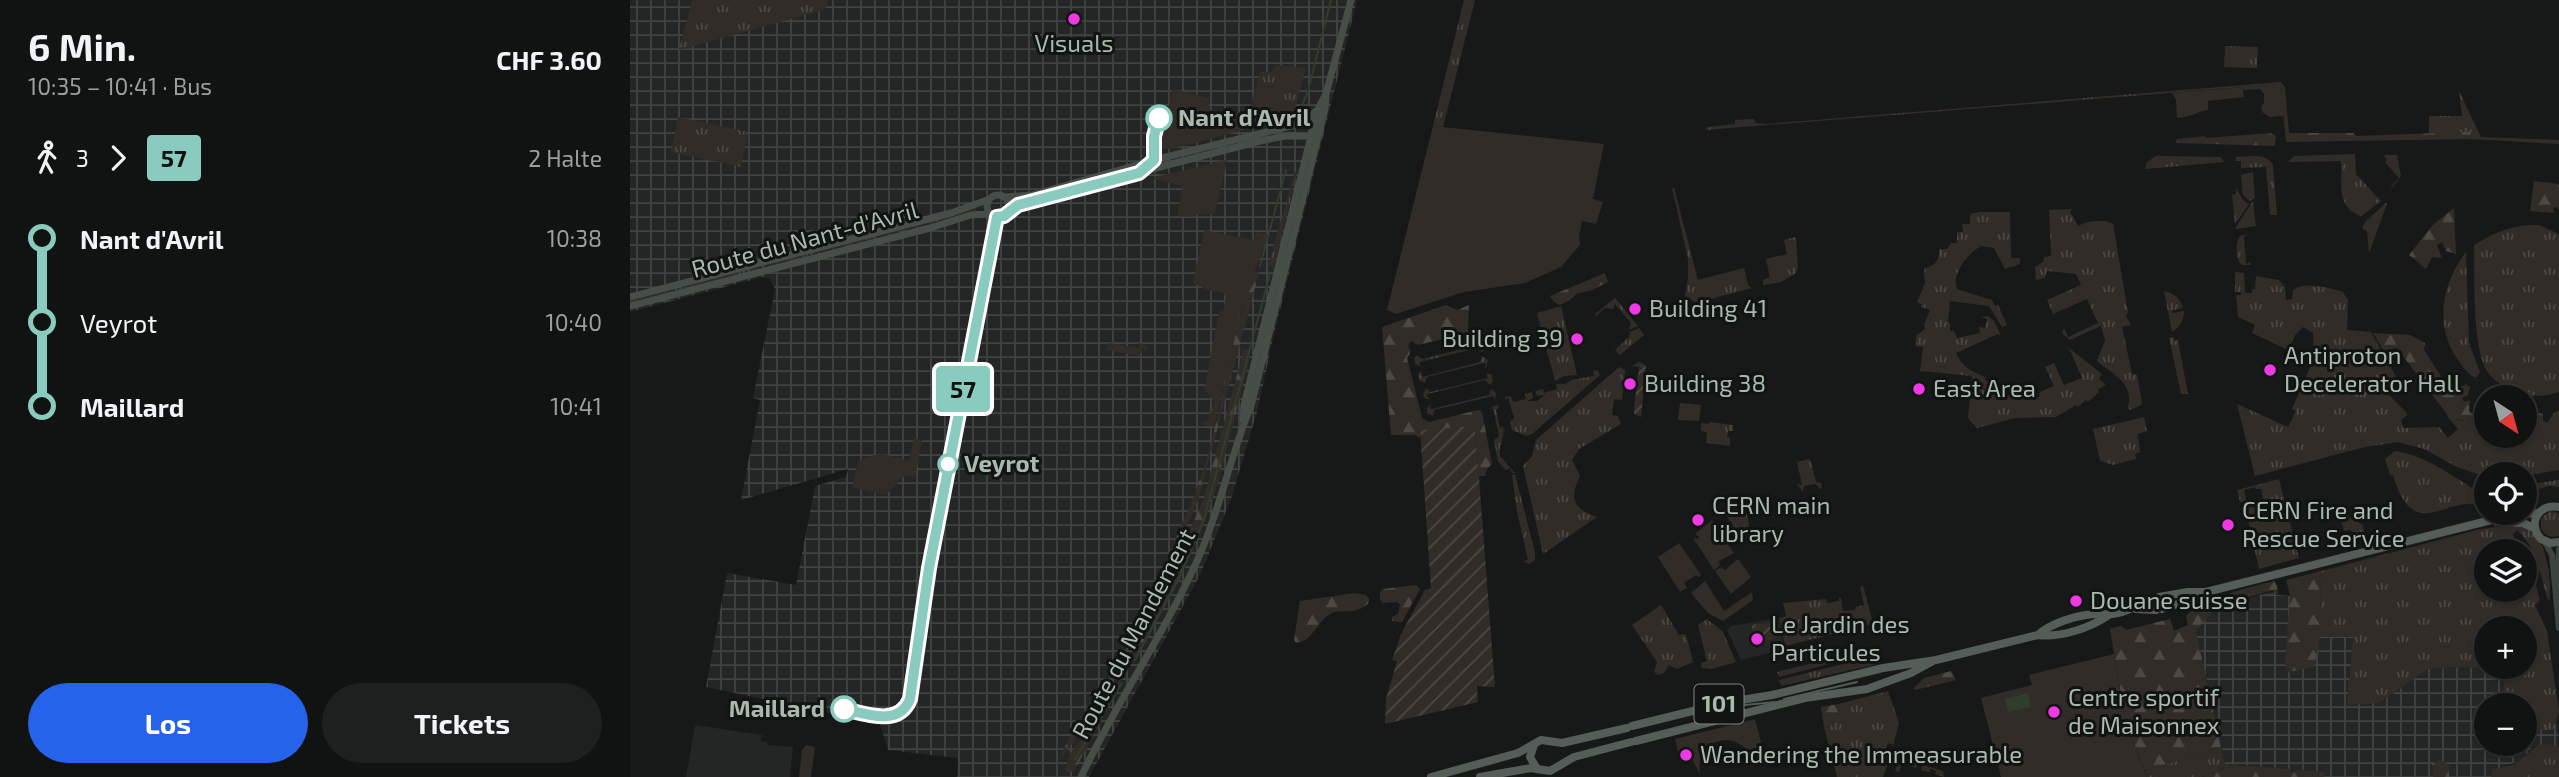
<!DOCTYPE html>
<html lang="de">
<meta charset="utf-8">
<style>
body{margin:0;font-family:"Exo 2",sans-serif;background:#1e2020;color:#f1f3f6;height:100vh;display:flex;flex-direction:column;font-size:26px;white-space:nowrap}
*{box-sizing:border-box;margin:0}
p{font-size:23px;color:#9c9e9f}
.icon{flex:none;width:38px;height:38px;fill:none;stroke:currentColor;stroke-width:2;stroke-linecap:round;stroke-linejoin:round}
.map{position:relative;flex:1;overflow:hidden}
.sheet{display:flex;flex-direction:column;background:#111312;width:630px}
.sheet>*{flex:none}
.badge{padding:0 14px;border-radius:5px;font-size:24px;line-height:46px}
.needle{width:46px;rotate:144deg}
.tools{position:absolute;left:1844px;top:385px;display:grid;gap:14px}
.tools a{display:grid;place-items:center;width:63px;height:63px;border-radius:50%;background:#111312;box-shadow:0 2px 5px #0004,0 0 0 2px #303232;font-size:35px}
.map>.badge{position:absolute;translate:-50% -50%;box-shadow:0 0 0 4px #fff}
.legs{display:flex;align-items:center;gap:10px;height:77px;padding:0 28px;font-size:23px}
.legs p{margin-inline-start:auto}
.overview{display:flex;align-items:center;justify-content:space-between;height:119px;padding:0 28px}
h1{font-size:38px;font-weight:700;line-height:52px}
.action{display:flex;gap:14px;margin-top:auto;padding:14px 28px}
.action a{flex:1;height:80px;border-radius:42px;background:#2563eb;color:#fff;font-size:28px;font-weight:700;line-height:80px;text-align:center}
.action a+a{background:#1e2020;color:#f1f3f6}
ul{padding:0 28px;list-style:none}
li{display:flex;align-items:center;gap:24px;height:84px;font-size:26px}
li i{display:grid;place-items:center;width:10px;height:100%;margin:0 9px;background:currentColor}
li i::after{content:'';width:18px;height:18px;margin:-9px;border:5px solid;border-radius:50%;background:#111312}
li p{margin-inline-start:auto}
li:first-child i{background:linear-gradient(#0000 50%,currentColor 0)}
li:last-child i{background:linear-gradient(currentColor 50%,#0000 0)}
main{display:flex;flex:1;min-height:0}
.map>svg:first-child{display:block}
.built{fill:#232624}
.industrial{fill:url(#industrial-grid);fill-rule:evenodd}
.grass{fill:url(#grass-tufts);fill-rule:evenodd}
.forest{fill:url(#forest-firs)}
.park{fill:#312c27}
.garden{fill:url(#garden-furrows)}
.water{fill:#303d2d}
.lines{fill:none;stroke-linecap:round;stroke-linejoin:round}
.stream{stroke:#303d2d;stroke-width:2}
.tertiary{stroke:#3d433e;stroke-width:6}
.secondary{stroke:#464e47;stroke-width:7}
.primary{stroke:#545d56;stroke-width:8}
.tram{stroke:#535b54;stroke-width:2}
.line-1-casing{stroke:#fff;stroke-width:16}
.line-1{stroke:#89cbbe;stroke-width:10}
.poi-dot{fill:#ef39e5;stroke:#121413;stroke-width:2.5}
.stop-1-dot{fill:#fff;stroke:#89cbbe;stroke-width:3.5}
.labels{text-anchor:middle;stroke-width:6;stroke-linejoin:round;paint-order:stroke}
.shield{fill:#121413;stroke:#7c887d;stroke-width:2}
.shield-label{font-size:23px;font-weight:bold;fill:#a9b9ab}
.poi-label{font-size:24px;fill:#a9b9ab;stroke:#121413;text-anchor:start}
.stop-label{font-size:24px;font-weight:bold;fill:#a9b9ab;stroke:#121413;text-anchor:start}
.street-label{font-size:24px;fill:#a9b9ab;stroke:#121413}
</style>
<main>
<section class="sheet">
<div class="overview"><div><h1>6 Min.</h1><p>10:35 – 10:41 · Bus</p></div><b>CHF 3.60</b></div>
<div class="legs"><svg class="icon" aria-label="walk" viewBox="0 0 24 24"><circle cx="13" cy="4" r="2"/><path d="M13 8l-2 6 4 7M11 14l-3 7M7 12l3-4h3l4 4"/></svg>3<svg class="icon" aria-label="forward" viewBox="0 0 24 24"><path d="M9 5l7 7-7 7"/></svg><b class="badge" style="background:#89cbbe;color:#111">57</b><p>2 Halte</p></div>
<ul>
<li><i style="color:#89cbbe"></i><b>Nant d'Avril</b><p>10:38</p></li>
<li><i style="color:#89cbbe"></i><span>Veyrot</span><p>10:40</p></li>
<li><i style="color:#89cbbe"></i><b>Maillard</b><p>10:41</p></li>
</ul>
<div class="action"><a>Los</a><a>Tickets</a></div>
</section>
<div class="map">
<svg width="1929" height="777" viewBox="0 0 1929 777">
<defs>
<pattern id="industrial-grid" width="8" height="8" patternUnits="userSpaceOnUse" patternTransform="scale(1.75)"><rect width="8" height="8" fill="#232624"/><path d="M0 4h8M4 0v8" fill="none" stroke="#404341"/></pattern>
<pattern id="grass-tufts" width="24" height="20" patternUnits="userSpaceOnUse" patternTransform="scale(1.75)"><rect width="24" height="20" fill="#312c27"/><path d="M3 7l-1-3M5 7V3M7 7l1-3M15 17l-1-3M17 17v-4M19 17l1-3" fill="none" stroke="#4c4844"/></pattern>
<pattern id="forest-firs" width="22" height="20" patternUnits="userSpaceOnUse" patternTransform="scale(1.75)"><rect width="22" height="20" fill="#312c27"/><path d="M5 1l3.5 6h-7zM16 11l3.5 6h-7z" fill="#4c4844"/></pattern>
<pattern id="garden-furrows" width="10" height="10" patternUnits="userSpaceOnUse" patternTransform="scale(1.75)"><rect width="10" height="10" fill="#312c27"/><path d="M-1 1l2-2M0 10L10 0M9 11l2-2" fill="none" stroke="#4c4844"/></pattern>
</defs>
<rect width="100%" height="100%" fill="#171918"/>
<path class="built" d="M1148,618L1155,649L1111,660L1097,630L1101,626Z
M65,725L132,735L131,741L137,742V745L163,747L160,777H56Z"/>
<path class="industrial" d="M0,0H727L644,334L627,412L601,499L570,575L459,777H327L328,758L258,750L250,724L76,687L97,573L166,585L185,486L216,477L218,469L111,500L130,400L123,398L145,289L140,279L133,277L0,312ZM646,65L663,116L611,130L620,108L630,73L641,72Z
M1645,591L1646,595L1691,598L1723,637L1719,691L1749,703L1798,669L1830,667L1869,670L1874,676L1873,705H1857V744H1895V730H1920L1928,723L1929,748L1920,744L1903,747L1890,761L1861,771V777H1694V772L1666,770V772H1660V769L1595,764L1562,614Z"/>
<path class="grass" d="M62,0H198L195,9L190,11L49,50Z
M834,0H845L813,127L803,126Z
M1595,46L1628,47L1627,68L1594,67Z
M646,65L676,68L663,116L610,131L620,108L630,72H641Z
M1651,82L1655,87L1659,133H1655L1651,84L1075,130L1078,127L1105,124V120L1124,119L1126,123L1137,124Z
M1829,91L1851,137L1929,140V144L1841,139V136L1799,133V116H1832Z
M48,117L118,132L111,167L41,152Z
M1725,154L1726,174L1751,201L1731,216C1705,206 1713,185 1711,161L1658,162L1664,156Z
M1753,155H1767L1771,176L1762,188L1761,187L1769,178L1755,162L1757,160Z
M1526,156L1591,157L1594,162L1515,169L1517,162Z
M1606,157C1620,157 1635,152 1643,165L1647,215H1640L1636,167L1611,168V161H1605Z
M665,171L667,172L644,268L638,266Z
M1623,172L1625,198L1620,201L1613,195L1611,175Z
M1042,188H1044L1068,280L1114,268L1118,285L1122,288L1066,303L1055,296L1058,278V259Z
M1606,188L1613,200L1619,204L1605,224L1602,195L1606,194Z
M1623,201L1626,226L1606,229V227Z
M1756,203L1757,204L1739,253L1737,231L1732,228L1736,221Z
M346,208L347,211L134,267V266Z
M1442,209L1440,212L1448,226C1458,221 1473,219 1483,224L1498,312L1496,316L1501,325L1492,327L1502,374L1507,375L1512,402L1511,405L1500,410L1498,407C1504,383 1484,375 1467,361L1475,341L1471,326L1440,340L1432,333L1434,328L1438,337L1468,323L1457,299L1423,314L1417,300L1451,285L1446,274L1417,271L1415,278L1406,280L1405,267L1413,262L1414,257L1421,256L1419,210Z
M1350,212H1380L1381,258H1390V264L1375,269L1364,248L1351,246C1338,253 1321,274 1327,289L1362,300L1365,306L1368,305L1377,325L1372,327L1359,306L1320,301L1318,322L1320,323V331H1324L1327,338L1350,333L1349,327L1355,328L1357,319L1351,317L1358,316L1364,321L1371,336L1368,334L1326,353C1332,367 1342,372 1355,377V380L1376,389L1377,395L1395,398L1409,397L1410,392L1424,386L1415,367L1424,363L1434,385L1452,378L1439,348L1472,374L1469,379L1476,385L1468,389L1469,392L1458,402L1456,400L1448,407L1446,405L1426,417L1385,418L1347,428L1338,418L1342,376L1290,371L1293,347L1286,346V336L1295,329L1294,325L1300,310L1291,307V304L1287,302L1295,283L1294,268C1305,267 1310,259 1309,249H1317L1321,243H1327V232H1333L1332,224H1340V214Z
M1909,225L1929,234V392C1912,398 1898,397 1881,389C1873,386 1865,381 1859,374C1841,351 1845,275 1844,245C1865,232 1884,224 1909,225Z
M1618,234L1614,237L1616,264L1620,262L1621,265H1612C1605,259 1605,243 1610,236Z
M1166,237L1168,267L1166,273L1151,282L1133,285V280L1140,277L1136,259L1157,254L1154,240Z
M1836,252L1839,343L1850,372L1846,378C1836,373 1830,363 1824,354C1805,320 1813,282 1836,252Z
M128,267L129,269L0,302V300Z
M1605,272L1614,273L1615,293H1622V289H1625L1626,276L1649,280L1655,287L1656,300L1662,299L1663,290C1676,281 1699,288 1713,292L1718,300L1717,330L1741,332L1766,377L1751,387L1776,412L1777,415L1771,420L1773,428L1809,427L1818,438L1828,429L1816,415L1832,421L1845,417L1841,413L1857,416V436H1897L1903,412L1913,414V421L1917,423L1924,413L1929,410V470L1895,476L1850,475L1825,466L1794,449L1768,442L1735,447L1625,476L1607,404L1658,427L1666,411L1662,409L1684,358L1683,333L1673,327L1665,335L1658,350L1622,333L1625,325L1608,317L1606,295H1611V292H1605Z
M1534,291C1543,293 1551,298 1553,308L1541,311L1542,313L1554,311C1554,320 1550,327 1542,332Z
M985,298L1008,326L999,330L1001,323L985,304L983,309L975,308L966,316L965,314Z
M931,306L947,375L934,376L925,381L907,313Z
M1009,328L1014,335L990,355L985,350L999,337L1000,332Z
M1543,337L1545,341L1548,340L1558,394H1551L1539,338Z
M847,340L854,343L855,349L852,352L847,348L790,362L789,364L792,367L785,364L784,358L787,355L792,359L849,345Z
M478,343L509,348L511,347L508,343L514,344L518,350L512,349L510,356L477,350Z
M852,356L858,360L856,368H855L856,364L854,363L797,377L795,383L790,381L788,374L792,371L791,375L793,377L850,362Z
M989,367L995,370L992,400L984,399L982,415L988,416L991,424L949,449L942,460L950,476C939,498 943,509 967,517L913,554L893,466L902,456L906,440Z
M967,370L970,375L902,434L896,436L882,430L880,422L884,418L878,398L875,400V397L881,396L883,402L896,399L895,394L902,392L903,398L897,401H907L915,395L907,396L905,391L913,389L914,393L927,389L926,384H936L941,380L964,376L963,371Z
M856,373L862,375L863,381L860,385L855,380L798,394L796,396L800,399H796L793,395L796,388L800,392L858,378Z
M861,389L866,393L865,400L863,396L804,410L803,416L797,413V408L801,404L800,408L802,409L859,395Z
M1050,403L1071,405L1069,421L1048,420Z
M866,405L869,407L866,410L870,428L873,426C876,437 868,444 870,456L885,473H882L880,468L876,470L868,462L864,440L869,436L863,408L859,409Z
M1514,417L1517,431L1508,434L1510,452L1505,454L1506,459L1483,465L1470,461L1463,429Z
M1080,422L1103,425V431H1098L1097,437L1100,438V446L1076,443L1077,432L1071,431V423L1079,424Z
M1765,451C1797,455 1829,481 1857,497V508C1820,488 1785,550 1763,475H1760L1755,459Z
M1180,459L1186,482L1191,483L1192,488L1190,489L1186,484L1174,486L1173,492L1167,484L1172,485L1167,462Z
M885,474L905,553V560L899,564L894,561L898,560L887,512L882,475Z
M1649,479L1669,558L1629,569L1614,502H1610L1607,490ZM1625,487L1626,489H1631L1633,500L1617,504L1614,490Z
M1929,480V487L1919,486L1895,493V485Z
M1114,499L1119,526L1118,536L1113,527L1105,528L1094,512Z
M1920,511L1929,513V536C1921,538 1915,536 1911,529V518Z
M1715,515L1733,525L1734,532L1723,534L1721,530L1714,531L1711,519Z
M1879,525L1897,527L1913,547L1919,571L1920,601L1917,598C1910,573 1907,548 1887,530L1882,535L1896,551L1910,600L1905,605L1917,631L1929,711L1925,728L1920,730H1895V705H1873L1874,676L1869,670L1830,667L1798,669L1749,703L1717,705L1723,637H1690L1691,571L1847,530ZM1857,551H1895V590H1857ZM1857,628H1895V667H1857Z
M1233,585L1243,624L1155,646L1149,618L1156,616L1153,603L1196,599L1197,603L1209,601V598H1211L1213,611L1225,610L1226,607L1234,605L1230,587Z
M1031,605L1049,635L1056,634L1063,662L1047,669L1039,665L1034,673L1028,675L1024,672L1027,662L1002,625Z
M1077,619L1093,632L1106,662L1081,669L1072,668L1071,663L1077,661L1068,625Z
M1236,650L1218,659L1149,677L1147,672Z
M1242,652L1249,655L1250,662L1247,664L1151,686L1149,680L1221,662Z
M1258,691L1269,723L1263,745L1258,743L1255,752L1261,755L1253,777H1207L1194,727L1199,728L1208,717L1209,704Z
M1920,744L1929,748V777H1861L1862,770L1885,764L1908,745Z
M1591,747L1595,764L1605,765L1572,777H1517L1515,771Z
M1270,758L1313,771L1314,777L1305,774L1306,771L1301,769L1299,772L1291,770L1292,766L1287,764L1286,768L1272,763L1269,772L1265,771Z"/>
<path class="forest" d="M1840,132L1841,139L1656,142L1655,133H1723L1726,136Z
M1640,133L1646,136L1645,146L1546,143V139L1575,136L1576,138Z
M1904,181L1929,184V210L1928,207L1923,208L1924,213L1900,211Z
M1824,208L1826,254L1816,251L1812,242L1807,245L1812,258L1802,257L1796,269L1779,255L1803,225Z
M624,271L629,273L568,501L548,546L541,576L528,603L516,601C540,551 565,501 580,448C595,390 603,328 624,271Z
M975,273L978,282L962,290L946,294L940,300L930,305L924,302L920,296Z
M816,305L827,310L839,305L838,333L788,345L781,341L778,346L781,352L777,358L792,418L799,422L848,410L852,412L862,464L857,469L855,476H849L845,426L790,431V438L785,435H761L752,327Z
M1743,333L1780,335L1795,343L1794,350L1821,392L1836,384L1840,387L1838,395L1832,398L1834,402L1840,400L1839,411L1845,417L1841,422L1819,417L1767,348L1754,351Z
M614,349L620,351L619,361L588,483L573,527L550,579L501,664L504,654L547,576L552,547L573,501Z
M1903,412L1913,414V421L1917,423L1918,428L1925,424L1929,429L1925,431V436L1905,438L1900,424Z
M1691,571L1690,637L1684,667L1658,672L1655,664L1660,595L1656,580Z
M1644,581L1647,586L1648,594L1646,595L1644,590L1596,603L1585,609L1566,631L1591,747L1515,771L1496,725L1480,629L1491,626L1496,630L1540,619L1544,631L1558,625L1556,616C1570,599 1621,587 1644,581Z
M786,585L790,589L772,622L762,621V617L768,614L770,604L766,602L753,603L750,599V592L753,589Z
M725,593L736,595L739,599L738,604C721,617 713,607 700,614C687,622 682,642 666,643L664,640L670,601Z
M1321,671L1326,680L1285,690L1284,688L1294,678Z
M490,679L491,684L444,771L437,772L435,769L440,754L469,715Z
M459,703L471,704L432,757L430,756Z
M1209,704L1208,717L1199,728L1194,727L1191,707Z
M1810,760L1819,765V777H1803L1802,764Z
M1605,765L1660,769V772H1665L1666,770L1695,772L1694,777H1572Z"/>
<path class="park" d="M1651,84L1654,116L1640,117L1632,112L1631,106L1634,103V94L1630,89L1613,90L1614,97L1578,101V110C1565,112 1562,117 1547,118L1546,100L1542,93Z
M543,89L579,98V109L592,116L618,112L610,131L541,149H535L530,144V138Z
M803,126L974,144L963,198H960L973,202L966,224L952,221L949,236L950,245L931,267L895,283L834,292L766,314L757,310Z
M597,160L585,215C571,212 561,218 547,216L553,186L521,178Z
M574,230L624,240L626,232L638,234L611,310L584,427L570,424L577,421L585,402L574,390L589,311H593L596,297L594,293L577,290L563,283Z
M284,438L292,440L285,477L274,476L256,495L222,488L228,461L250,453L279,461Z
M1082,520L1104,553L1089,561L1090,565L1084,570L1063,538L1068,539L1069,537L1065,534Z
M1049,543L1071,575L1069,577L1066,575L1054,583L1057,588L1050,592L1028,557Z
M1108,559L1121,577L1101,594L1085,571L1091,567L1095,570Z
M1075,581L1094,611L1122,592L1123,600L1093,621L1078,613L1061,593Z
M1484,654L1496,725L1517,777H1371L1351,698L1402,685L1399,675Z
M1125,719L1135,757L1123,760C1109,726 1063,739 1070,774L1062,759L1050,762L1045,739Z
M176,745L185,747L181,777H169L172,750Z"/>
<path class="garden" d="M1009,362L1016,366L1011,417L1004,414V409L1009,367L1002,366Z
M845,426L865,687L847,686L848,702L755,724L756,699L767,661L762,660L771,634L795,590L801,588L790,430Z
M1148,622L1150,632L1144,633V639L1128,643L1121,625Z"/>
<path class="water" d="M1398,693L1401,707L1378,712L1375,699Z"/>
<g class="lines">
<path class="stream" d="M669,113L678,91L701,0
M630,266L656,170
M505,660L549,578L574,519L640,274
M445,759L492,683"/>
<path class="tertiary" d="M1915,542L1922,555L1929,628
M1928,590L1929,549"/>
<path class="secondary" d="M357 206a11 11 0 1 1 22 0a11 11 0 1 1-22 0Z
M375,197L402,195L524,160L665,125L678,119L686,111
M378,210L388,205L441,190L630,141L655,136H685
M0,297L321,213L357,200
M0,306L300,228L341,215L359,214
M613,420L614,405L681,136L689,107L696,94L721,0
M451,777C486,703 533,636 567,561C590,511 600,456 621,406L695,109L696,94"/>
<path class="primary" d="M1929,507C1908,503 1897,524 1911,539L1920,543L1929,542
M1867,522L1893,523L1904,528
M1529,597L1558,592H1576L1881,515L1908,513
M1506,609L1526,610
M1532,609L1560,600L1574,593
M1408,635C1421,623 1447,615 1465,614C1473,614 1480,615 1488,613C1502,610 1511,603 1523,599
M1002,726L1099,702L1142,695L1253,668L1306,660L1408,635C1430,638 1460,628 1479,615
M1006,741L1175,698L1237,689L1281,673L1303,661
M904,745L900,757L907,769
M801,777L888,753L911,740L932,743L997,728
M850,777L901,768L920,771L944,757L1001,742"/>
<path class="tram" d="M1154,699L1227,682
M1115,705L1145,702"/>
</g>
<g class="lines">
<g class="line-1-casing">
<path id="line-1" d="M214,709C236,714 269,727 280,699L299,568L367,217L374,216L388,205L509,173L524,160V136L529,118"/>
</g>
<use href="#line-1" class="line-1"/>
</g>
<g class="poi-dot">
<circle cx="444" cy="19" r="7"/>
<circle cx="1005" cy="309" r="7"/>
<circle cx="947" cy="339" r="7"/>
<circle cx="1640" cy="370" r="7"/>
<circle cx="1000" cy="384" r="7"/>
<circle cx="1289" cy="389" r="7"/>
<circle cx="1068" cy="520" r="7"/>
<circle cx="1598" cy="525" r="7"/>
<circle cx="1446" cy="601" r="7"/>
<circle cx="1127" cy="639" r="7"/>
<circle cx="1424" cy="712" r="7"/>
<circle cx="1056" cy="755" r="7"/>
</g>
<g class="stop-1-dot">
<circle cx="529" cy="118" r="12"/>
<circle cx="318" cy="464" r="9"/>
<circle cx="214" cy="709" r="12"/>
</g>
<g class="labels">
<rect class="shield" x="1064.5" y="684.5" width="49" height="39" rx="5"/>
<g class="shield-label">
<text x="1089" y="712">101</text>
</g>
<g class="poi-label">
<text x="444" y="52" text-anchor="middle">Visuals</text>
<text x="1019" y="317">Building 41</text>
<text x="933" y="347" text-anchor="end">Building 39</text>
<text x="1654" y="364">Antiproton<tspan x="1654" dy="28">Decelerator Hall</tspan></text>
<text x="1014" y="392">Building 38</text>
<text x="1303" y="397">East Area</text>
<text x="1082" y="514">CERN main<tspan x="1082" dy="28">library</tspan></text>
<text x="1612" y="519">CERN Fire and<tspan x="1612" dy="28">Rescue Service</tspan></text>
<text x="1460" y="609">Douane suisse</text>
<text x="1141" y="633">Le Jardin des<tspan x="1141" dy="28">Particules</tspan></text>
<text x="1438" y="706">Centre sportif<tspan x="1438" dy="28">de Maisonnex</tspan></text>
<text x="1070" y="763">Wandering the Immeasurable</text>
</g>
<g class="stop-label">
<text x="548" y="126">Nant d'Avril</text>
<text x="334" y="472">Veyrot</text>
<text x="195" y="717" text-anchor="end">Maillard</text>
</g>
<g class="street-label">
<text transform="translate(175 240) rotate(-15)" y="8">Route du Nant-d'Avril</text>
<text transform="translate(504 634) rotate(-62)" y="8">Route du Mandement</text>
</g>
</g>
</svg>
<div class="tools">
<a><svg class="needle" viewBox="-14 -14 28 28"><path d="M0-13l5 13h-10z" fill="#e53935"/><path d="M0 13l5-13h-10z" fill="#9c9e9f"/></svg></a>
<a><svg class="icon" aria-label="locate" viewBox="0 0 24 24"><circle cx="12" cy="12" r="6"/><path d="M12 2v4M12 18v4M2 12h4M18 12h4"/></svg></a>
<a><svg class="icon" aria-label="layers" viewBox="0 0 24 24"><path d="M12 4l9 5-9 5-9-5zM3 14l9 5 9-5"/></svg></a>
<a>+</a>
<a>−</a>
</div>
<b class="badge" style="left:333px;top:389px;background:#89cbbe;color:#111">57</b>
</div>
</main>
